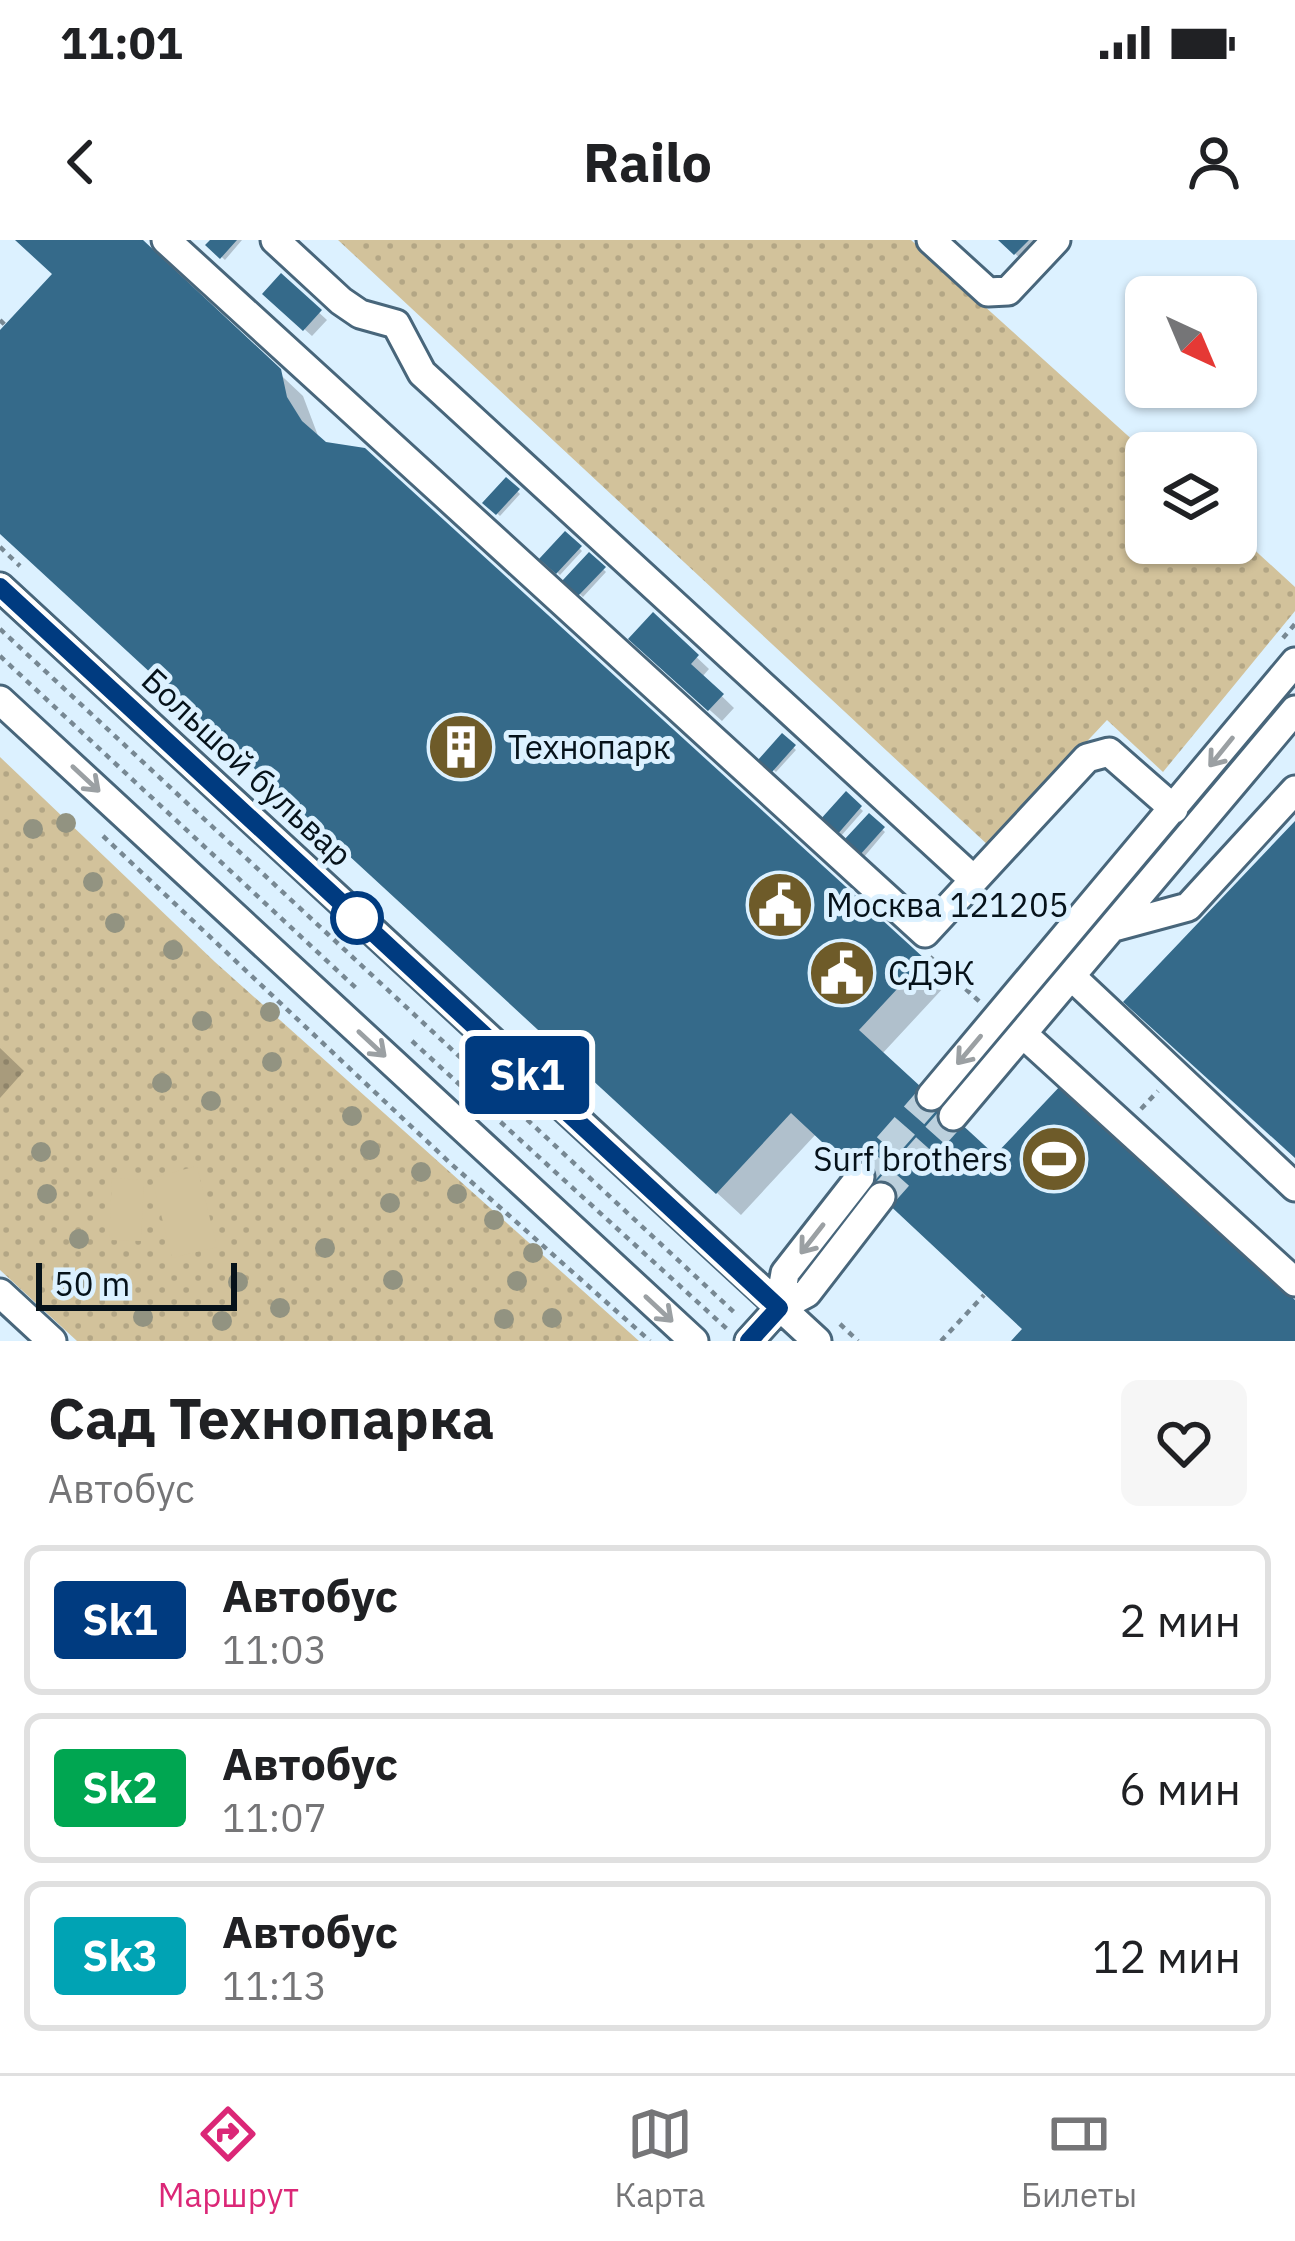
<!DOCTYPE html>
<html lang="ru">
<meta charset="utf-8">
<style>
body{margin:0;font-family:"IBM Plex Sans",sans-serif;background:#f6f6f6;color:#202124;height:100vh;display:flex;flex-direction:column;font-size:45px;white-space:nowrap}
*{box-sizing:border-box;margin:0}
p{font-size:39px;color:#757577}
.icon{flex:none;width:66px;height:66px;fill:none;stroke:currentColor;stroke-width:2;stroke-linecap:round;stroke-linejoin:round}
.map{position:relative;height:1101px;overflow:hidden}
.sheet{display:flex;flex-direction:column;background:#fff;flex:1}
.sheet>*{flex:none}
.badge{padding:0 24px;border-radius:9px;font-size:42px;line-height:78px}
.needle{width:78px;rotate:136deg}
.fabs{position:absolute;left:1125px;top:36px;display:grid;gap:24px}
.fabs a{display:grid;place-items:center;width:132px;height:132px;border-radius:18px;background:#fff;box-shadow:0 3px 9px #0004;font-size:60px}
.scale{position:absolute;left:36px;bottom:30px;width:201px;box-sizing:border-box;padding-left:12px;border:6px solid #06121a;border-top:0;font-size:33px;line-height:42px;white-space:nowrap;color:#06121a;-webkit-text-stroke:9px #dcf1ff;paint-order:stroke}
.map>.badge{position:absolute;translate:-50% -50%;box-shadow:0 0 0 6px #fff}
.round{display:grid;place-items:center;flex:none;width:126px;height:126px;border-radius:18px;background:#f6f6f6}
.overview{display:flex;align-items:center;justify-content:space-between;height:204px;padding:0 48px}
h1{font-size:57px;font-weight:700;line-height:90px}
ul{padding:0;list-style:none}
li{display:flex;align-items:center;gap:36px;height:150px;margin:0 24px 18px;padding:0 24px;border:6px solid #e0e0e0;border-radius:18px}
li div{flex:1}
li b{display:block;font-size:45px}
li em{font-style:normal}
li .badge{min-width:132px;font-weight:700;text-align:center}
.status{display:flex;justify-content:space-between;align-items:center;height:84px;padding:0 60px;background:#fff;direction:ltr}
.status svg{height:33px;fill:currentColor}
header{display:flex;justify-content:space-between;align-items:center;height:156px;padding:0 48px;background:#fff;font-size:54px;font-weight:700}
.tab-bar{display:flex;justify-content:space-around;align-items:center;height:168px;border-top:3px solid #e0e0e0;background:#fff;font-size:33px;color:#757577}
.tab-bar a{display:grid;justify-items:center;gap:6px}
.tab-bar .on{color:#db2777}
.map>svg:first-child{display:block}
.grass{fill:url(#grass-dots)}
.pitch{fill:#d2c29b}
.shadow{fill:#0003}
.building{fill:#356a8a}
.lines{fill:none;stroke-linecap:round;stroke-linejoin:round}
.minor-tunnel{stroke:#bcd0dd;stroke-width:27;stroke-dasharray:27 14;stroke-linecap:butt}
.minor-casing{stroke:#48667b;stroke-width:33}
.path{stroke:#778893;stroke-width:4.5;stroke-dasharray:6 6;stroke-linecap:butt}
.minor{stroke:#fff;stroke-width:27}
.tree{fill:#929381}
.oneway{stroke:#9ba0a3}
.line-casing{stroke:#fff;stroke-width:27}
.line{stroke:#003b80;stroke-width:18}
.stop-dot{fill:#fff;stroke:#003b80;stroke-width:6}
.labels{text-anchor:middle;stroke-width:10;stroke-linejoin:round;paint-order:stroke}
.poi-label{font-size:33px;fill:#06121a;stroke:#dcf1ff;text-anchor:start}
.street-label{font-size:33px;fill:#06121a;stroke:#dcf1ff}
</style>
<div class="status"><b>11:01</b><svg viewBox="0 0 49 12"><path d="M0 12V9h3v3zM5 12V6h3v6zM10 12V3h3v9zM15 12V0h3v12zM26 1h20v11H26zM47 4h2v5h-2z"/></svg></div>
<header><svg class="icon" aria-label="back" viewBox="0 0 24 24"><path d="M15 5l-7 7 7 7"/></svg>Railo<svg class="icon" aria-label="person" viewBox="0 0 24 24"><circle cx="12" cy="8" r="4"/><path d="M4 21q1-7 8-7t8 7"/></svg></header>
<div class="map">
<svg width="1295" height="1101" viewBox="0 0 1295 1101">
<defs>
<pattern id="grass-dots" width="8" height="8" patternUnits="userSpaceOnUse" patternTransform="scale(3)"><rect width="8" height="8" fill="#d2c29b"/><path d="M2 2h.1M6 6h.1" fill="none" stroke="#b3a685" stroke-width="1.8" stroke-linecap="round"/></pattern>
</defs>
<rect width="100%" height="100%" fill="#dcf1ff"/>
<path class="grass" d="M338,0H911L1147,213L1146,303H1236V293L1295,347V371L1163,532L1107,480L989,606Z
M0,517L215,722L639,1101H77L0,1030Z"/>
<path class="pitch" d="M197,926L217,1007L172,1018L152,938Z
M112,938L144,940L141,1001L109,1000Z"/>
<path class="shadow" d="M17,0H138L303,156L320,201L946,745L881,815L995,919L1295,1064V1101H1015L1026,1090L816,894L741,975L0,292V94L55,35Z
M214,0H242L225,20L209,5Z
M1001,0H1061L1032,30Z
M281,38L327,80L312,96L266,54Z
M507,241L520,254L500,276L486,263Z
M566,295L582,311L560,335L544,319Z
M589,316L606,332L583,357L566,341Z
M653,376L709,429L702,437L734,468L722,481L644,411Z
M783,498L796,510L776,532L763,520Z
M846,555L863,571L841,596L824,580Z
M869,577L885,592L864,617L847,601Z
M0,808L24,831L0,858Z"/>
<path class="building" d="M15,0H143L281,129L287,157L302,181L326,202L365,208L925,719L859,790L995,915L1063,843L1295,1060V1101H1011L1022,1089L791,873L716,954L0,294V90L52,34Z
M210,0H237L220,19L205,5Z
M998,0H1029L1014,15Z
M281,33L322,70L303,91L262,54Z
M506,237L520,249L496,275L482,263Z
M565,291L582,306L556,334L539,319Z
M589,312L606,327L578,356L562,341Z
M653,372L699,415L691,424L724,454L708,471L628,399Z
M782,493L796,505L772,532L758,520Z
M846,551L862,566L836,596L819,581Z
M869,573L885,587L859,616L843,601Z
M1295,581V918L1123,762Z"/>
<g class="lines">
<path class="minor-tunnel" d="M860,937L931,856
M881,957L953,876"/>
<g class="minor-casing">
<path id="minor" d="M166,0L925,693L974,640
M275,0L341,61L360,74L396,84L422,133L974,640L1087,518L1109,512L1174,569
M931,0L988,52L1008,51L1056,0
M0,347L817,1101
M0,460L694,1101
M1114,687L1188,667L1295,550
M1071,736L1295,947
M1023,794L1295,1042
M931,856L1295,422
M953,876L1295,470
M0,1053L52,1101
M779,1068L785,1033L860,937
M749,1101L779,1068L807,1053L881,957"/>
</g>
<path class="path" d="M0,80L5,85
M0,307L20,326
M0,389L736,1074
M1283,398L1295,384
M0,416L356,748
M103,596L449,922L650,1101
M930,717L980,762
M412,801L727,1089
M1141,869L1158,851
M840,1084L858,1101
M941,1101L984,1055"/>
<use href="#minor" class="minor"/>
</g>
<g class="tree">
<circle cx="66" cy="583" r="10"/>
<circle cx="33" cy="589" r="10"/>
<circle cx="93" cy="642" r="10"/>
<circle cx="115" cy="683" r="10"/>
<circle cx="173" cy="710" r="10"/>
<circle cx="270" cy="772" r="10"/>
<circle cx="202" cy="781" r="10"/>
<circle cx="272" cy="822" r="10"/>
<circle cx="162" cy="843" r="10"/>
<circle cx="211" cy="861" r="10"/>
<circle cx="352" cy="876" r="10"/>
<circle cx="370" cy="910" r="10"/>
<circle cx="41" cy="912" r="10"/>
<circle cx="421" cy="932" r="10"/>
<circle cx="47" cy="954" r="10"/>
<circle cx="457" cy="954" r="10"/>
<circle cx="390" cy="963" r="10"/>
<circle cx="494" cy="980" r="10"/>
<circle cx="79" cy="999" r="10"/>
<circle cx="325" cy="1008" r="10"/>
<circle cx="533" cy="1013" r="10"/>
<circle cx="393" cy="1040" r="10"/>
<circle cx="517" cy="1041" r="10"/>
<circle cx="76" cy="1042" r="10"/>
<circle cx="238" cy="1042" r="10"/>
<circle cx="280" cy="1068" r="10"/>
<circle cx="143" cy="1077" r="10"/>
<circle cx="552" cy="1078" r="10"/>
<circle cx="504" cy="1079" r="10"/>
<circle cx="222" cy="1081" r="10"/>
</g>
<defs><path id="oneway-shaft" d="M-6 0H5M1.5-3L5.5 0L1.5 3" fill="none" stroke-width="1.6" stroke-linecap="round" stroke-linejoin="round" transform="scale(3)"/></defs>
<g class="oneway">
<use href="#oneway-shaft" transform="translate(1221 512) rotate(129)"/>
<use href="#oneway-shaft" transform="translate(86 539) rotate(43)"/>
<use href="#oneway-shaft" transform="translate(372 804) rotate(43)"/>
<use href="#oneway-shaft" transform="translate(969 810) rotate(130)"/>
<use href="#oneway-shaft" transform="translate(812 999) rotate(128)"/>
<use href="#oneway-shaft" transform="translate(659 1069) rotate(43)"/>
</g>
<g class="lines">
<g class="line-casing">
<path id="line" d="M0,347L779,1068L749,1101"/>
</g>
<use href="#line" class="line"/>
</g>
<defs>
<g id="building-disc" transform="scale(3.45)"><circle r="9.5" fill="#6e5b29" stroke="#dcf1ff"/><path d="M-4-6H4V6H1V3H-1V6H-4ZM-2.5-4.3h1.7v1.8h-1.7ZM.8-4.3h1.7v1.8H.8ZM-2.5-1h1.7V.8h-1.7ZM.8-1h1.7V.8H.8Z" fill="#fff"/></g>
<g id="civic-disc" transform="scale(3.45)"><circle r="9.5" fill="#6e5b29" stroke="#dcf1ff"/><path d="M-.6-6.5H3V-4.5H.6V-3L4-1V1h2V6H-6V1h2V-1L-.6-3ZM-1.2 2.5V6h2.4V2.5Z" fill="#fff"/></g>
<g id="stadium-disc" transform="scale(3.45)"><circle r="9.5" fill="#6e5b29" stroke="#dcf1ff"/><path d="M0-5a6.5 5 0 1 0 0 10a6.5 5 0 1 0 0-10ZM-3.5-1.8h7v3.6h-7Z" fill="#fff"/></g>
</defs>
<g fill-rule="evenodd">
<use href="#building-disc" x="461" y="507"/>
<use href="#civic-disc" x="780" y="665"/>
<use href="#civic-disc" x="842" y="733"/>
<use href="#stadium-disc" x="1054" y="919"/>
</g>
<circle class="stop-dot" cx="357" cy="678" r="24"/>
<g class="labels">
<g class="poi-label">
<text x="508" y="519">Технопарк</text>
<text x="826" y="677">Москва 121205</text>
<text x="888" y="745">СДЭК</text>
<text x="1008" y="931" text-anchor="end">Surf brothers</text>
</g>
<g class="street-label">
<text transform="translate(247 527) rotate(43)" y="12">Большой бульвар</text>
</g>
</g>
</svg>
<div class="fabs">
<a><svg class="needle" viewBox="-14 -14 28 28"><path d="M0-13l5 13h-10z" fill="#e53935"/><path d="M0 13l5-13h-10z" fill="#757577"/></svg></a>
<a><svg class="icon" aria-label="layers" viewBox="0 0 24 24"><path d="M12 4l9 5-9 5-9-5zM3 14l9 5 9-5"/></svg></a>
</div>
<div class="scale">50 m</div>
<b class="badge" style="left:527px;top:835px;background:#003b80;color:#fff">Sk1</b>
</div>
<section class="sheet">
<div class="overview"><div><h1>Сад Технопарка</h1><p>Автобус</p></div><a class="round"><svg class="icon" aria-label="heart" viewBox="0 0 24 24"><path d="M12 20l-8-8c-3-5 5-10 8-4 3-6 11-1 8 4z"/></svg></a></div>
<ul>
<li><span class="badge" style="background:#003b80;color:#fff">Sk1</span><div><b>Автобус</b><p>11:03</p></div><em>2 мин</em></li>
<li><span class="badge" style="background:#00a651;color:#fff">Sk2</span><div><b>Автобус</b><p>11:07</p></div><em>6 мин</em></li>
<li><span class="badge" style="background:#00a3b4;color:#fff">Sk3</span><div><b>Автобус</b><p>11:13</p></div><em>12 мин</em></li>
</ul>
</section>
<nav class="tab-bar">
<a class="on"><svg class="icon" aria-label="directions" viewBox="0 0 24 24"><path d="M12 3l9 9-9 9-9-9zM9 14v-3h6M13 9l2 2-2 2"/></svg>Маршрут</a>
<a><svg class="icon" aria-label="map" viewBox="0 0 24 24"><path d="M3 6l6-2 6 2 6-2v14l-6 2-6-2-6 2zM9 4v14M15 6v14"/></svg>Карта</a>
<a><svg class="icon" aria-label="tickets" viewBox="0 0 24 24"><path d="M3 7h18v10H3zM15 7v10"/></svg>Билеты</a>
</nav>
